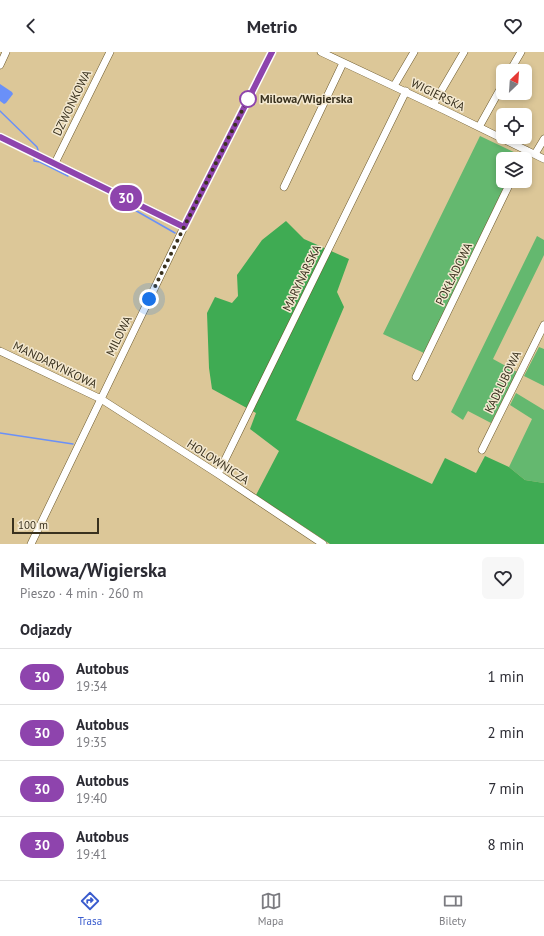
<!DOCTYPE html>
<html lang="pl">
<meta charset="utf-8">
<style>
body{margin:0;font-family:"PT Sans",sans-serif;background:#f7f7f7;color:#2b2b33;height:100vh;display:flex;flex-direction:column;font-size:15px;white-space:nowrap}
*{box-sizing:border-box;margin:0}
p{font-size:13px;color:#7c7c81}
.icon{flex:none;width:22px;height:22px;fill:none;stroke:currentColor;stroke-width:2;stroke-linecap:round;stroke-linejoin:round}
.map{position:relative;height:492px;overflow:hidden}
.drawer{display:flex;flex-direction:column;background:#fff;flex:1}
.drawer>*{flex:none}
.badge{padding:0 8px;border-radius:13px;font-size:14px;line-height:26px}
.needle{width:26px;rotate:25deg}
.controls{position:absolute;left:496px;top:12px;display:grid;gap:8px}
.controls a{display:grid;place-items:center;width:36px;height:36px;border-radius:6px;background:#fff;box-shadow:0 2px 6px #0003;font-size:20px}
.scale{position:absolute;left:12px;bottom:10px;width:87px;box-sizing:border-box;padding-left:4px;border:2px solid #39311e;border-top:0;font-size:11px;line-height:14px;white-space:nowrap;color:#39311e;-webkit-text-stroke:3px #f4e9d1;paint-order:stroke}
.you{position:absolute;width:20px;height:20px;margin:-10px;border:3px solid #fff;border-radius:50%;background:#1a73e8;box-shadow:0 0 0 6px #1a73e833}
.map>.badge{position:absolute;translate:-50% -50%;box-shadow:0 0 0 2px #fff}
h2{padding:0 20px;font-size:15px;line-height:36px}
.round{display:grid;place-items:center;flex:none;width:42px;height:42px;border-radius:6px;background:#f7f7f7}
.head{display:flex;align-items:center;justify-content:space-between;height:68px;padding:0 20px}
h1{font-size:19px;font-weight:600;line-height:30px}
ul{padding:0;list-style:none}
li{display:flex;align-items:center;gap:12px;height:56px;padding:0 20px;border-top:1px solid #e1e1e2}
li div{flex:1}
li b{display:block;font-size:15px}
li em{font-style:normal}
li .badge{min-width:44px;font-weight:700;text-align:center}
header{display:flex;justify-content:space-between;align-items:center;height:52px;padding:0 20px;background:#fff;font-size:18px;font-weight:600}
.dock{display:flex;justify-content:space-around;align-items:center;height:56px;border-top:1px solid #e1e1e2;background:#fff;font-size:11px;color:#7c7c81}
.dock a{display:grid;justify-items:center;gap:2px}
.dock .on{color:#3a5cce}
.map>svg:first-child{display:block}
.green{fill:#64b86f}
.forest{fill:#3fab53}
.water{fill:#6a90f8}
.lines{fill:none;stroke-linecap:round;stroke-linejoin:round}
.stream{stroke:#6a90f8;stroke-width:1.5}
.street-casing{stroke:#6a572a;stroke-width:8}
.street{stroke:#fff;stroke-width:7}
.line-casing{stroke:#fff;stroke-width:9}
.line{stroke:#8e44ad;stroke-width:6}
.walk{stroke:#39311e;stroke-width:4;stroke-dasharray:0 7.2}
.stop-dot{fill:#fff;stroke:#8e44ad;stroke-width:2}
.labels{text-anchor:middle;stroke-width:3;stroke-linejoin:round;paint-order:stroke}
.street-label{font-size:12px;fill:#39311e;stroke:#f4e9d1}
.stop-label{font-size:12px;font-weight:bold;fill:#39311e;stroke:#f4e9d1;text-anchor:start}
</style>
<header><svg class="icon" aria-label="back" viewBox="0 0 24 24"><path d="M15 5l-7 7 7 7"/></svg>Metrio<svg class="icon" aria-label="heart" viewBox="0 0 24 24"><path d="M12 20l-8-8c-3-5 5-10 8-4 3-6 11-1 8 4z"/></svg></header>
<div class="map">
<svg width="544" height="492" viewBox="0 0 544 492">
<rect width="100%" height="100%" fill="#dcc798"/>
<path class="green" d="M480,84L520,103L518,107H503V129H507L424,301L383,282Z
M537,184L544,188V203L493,307L517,320L491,371L468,359L463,368L451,360Z
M539,295L544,297V334L524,324Z
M516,341L544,358V431L525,428L509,415L532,367L510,353Z"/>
<path class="forest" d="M286,169L304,187L349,207L337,240L344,255L296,368L432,432L445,406L476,421L485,404L509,415L525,428L544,431V492H330L256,443L279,399L250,377L256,361L212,337L209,316L207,261L215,245L232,251L238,244L237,223L262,188Z"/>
<path class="water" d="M0,32L12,40L13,42L6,51L4,52L0,49Z"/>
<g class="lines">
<path class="stream" d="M0,59L37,95L38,98
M34,107V109L40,110L68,124
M119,149L175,181
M141,271L149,255
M0,381L73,392"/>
<g class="street-casing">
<path id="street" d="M321,0L444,58L544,107
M0,13L6,0
M510,19L521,0
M394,34L414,0
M433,53L464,0
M479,75L503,32
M0,85L184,175
M535,102L544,87
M522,107L526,98
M55,111L110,0
M284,135L343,11
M0,299L101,347L218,422L323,492
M416,325L511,129
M482,398L544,273
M218,422L406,39
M31,492L184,175L272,0"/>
</g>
<use href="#street" class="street"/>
</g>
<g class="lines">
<g class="line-casing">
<path id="line" d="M0,85L184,175L272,0"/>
</g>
<use href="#line" class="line"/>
<path class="walk" d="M149,247L184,175L248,47"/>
</g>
<circle class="stop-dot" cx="248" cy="47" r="8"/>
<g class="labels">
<g class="street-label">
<text transform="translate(438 43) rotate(26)" y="4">WIGIERSKA</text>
<text transform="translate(72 51) rotate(-64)" y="4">DZWONKOWA</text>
<text transform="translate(454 222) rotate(-64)" y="4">POKŁADOWA</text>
<text transform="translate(302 226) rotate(-64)" y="4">MARYNARSKA</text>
<text transform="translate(119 284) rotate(-64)" y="4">MILOWA</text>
<text transform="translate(55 313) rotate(26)" y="4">MANDARYNKOWA</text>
<text transform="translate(503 330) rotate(-64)" y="4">KADŁUBOWA</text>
<text transform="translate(218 410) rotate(33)" y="4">HOLOWNICZA</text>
</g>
<g class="stop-label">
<text x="260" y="51">Milowa/Wigierska</text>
</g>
</g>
</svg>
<div class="controls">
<a><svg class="needle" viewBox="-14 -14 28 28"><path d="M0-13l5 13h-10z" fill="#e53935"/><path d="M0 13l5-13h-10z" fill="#7c7c81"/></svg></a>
<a><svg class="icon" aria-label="locate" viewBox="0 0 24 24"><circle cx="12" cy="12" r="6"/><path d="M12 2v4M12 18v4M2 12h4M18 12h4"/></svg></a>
<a><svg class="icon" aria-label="layers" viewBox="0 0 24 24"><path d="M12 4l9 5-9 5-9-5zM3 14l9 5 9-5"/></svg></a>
</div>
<div class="scale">100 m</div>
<div class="you" style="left:149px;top:247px"></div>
<b class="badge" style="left:126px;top:146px;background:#8e44ad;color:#fff">30</b>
</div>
<section class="drawer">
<div class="head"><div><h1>Milowa/Wigierska</h1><p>Pieszo · 4 min · 260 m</p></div><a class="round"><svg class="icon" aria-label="heart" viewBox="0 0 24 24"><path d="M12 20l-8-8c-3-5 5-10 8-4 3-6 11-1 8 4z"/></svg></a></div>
<h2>Odjazdy</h2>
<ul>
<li><span class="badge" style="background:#8e44ad;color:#fff">30</span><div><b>Autobus</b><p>19:34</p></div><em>1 min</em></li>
<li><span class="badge" style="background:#8e44ad;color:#fff">30</span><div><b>Autobus</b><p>19:35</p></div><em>2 min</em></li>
<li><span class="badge" style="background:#8e44ad;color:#fff">30</span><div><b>Autobus</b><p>19:40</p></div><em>7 min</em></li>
<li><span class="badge" style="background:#8e44ad;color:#fff">30</span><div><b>Autobus</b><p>19:41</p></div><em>8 min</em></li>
</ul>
</section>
<nav class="dock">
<a class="on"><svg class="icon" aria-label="directions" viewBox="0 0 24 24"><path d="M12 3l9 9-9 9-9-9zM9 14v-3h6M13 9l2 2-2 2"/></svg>Trasa</a>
<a><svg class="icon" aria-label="map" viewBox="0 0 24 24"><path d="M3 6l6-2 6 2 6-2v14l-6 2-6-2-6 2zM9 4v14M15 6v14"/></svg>Mapa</a>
<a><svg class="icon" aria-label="tickets" viewBox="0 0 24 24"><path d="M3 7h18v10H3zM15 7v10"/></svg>Bilety</a>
</nav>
